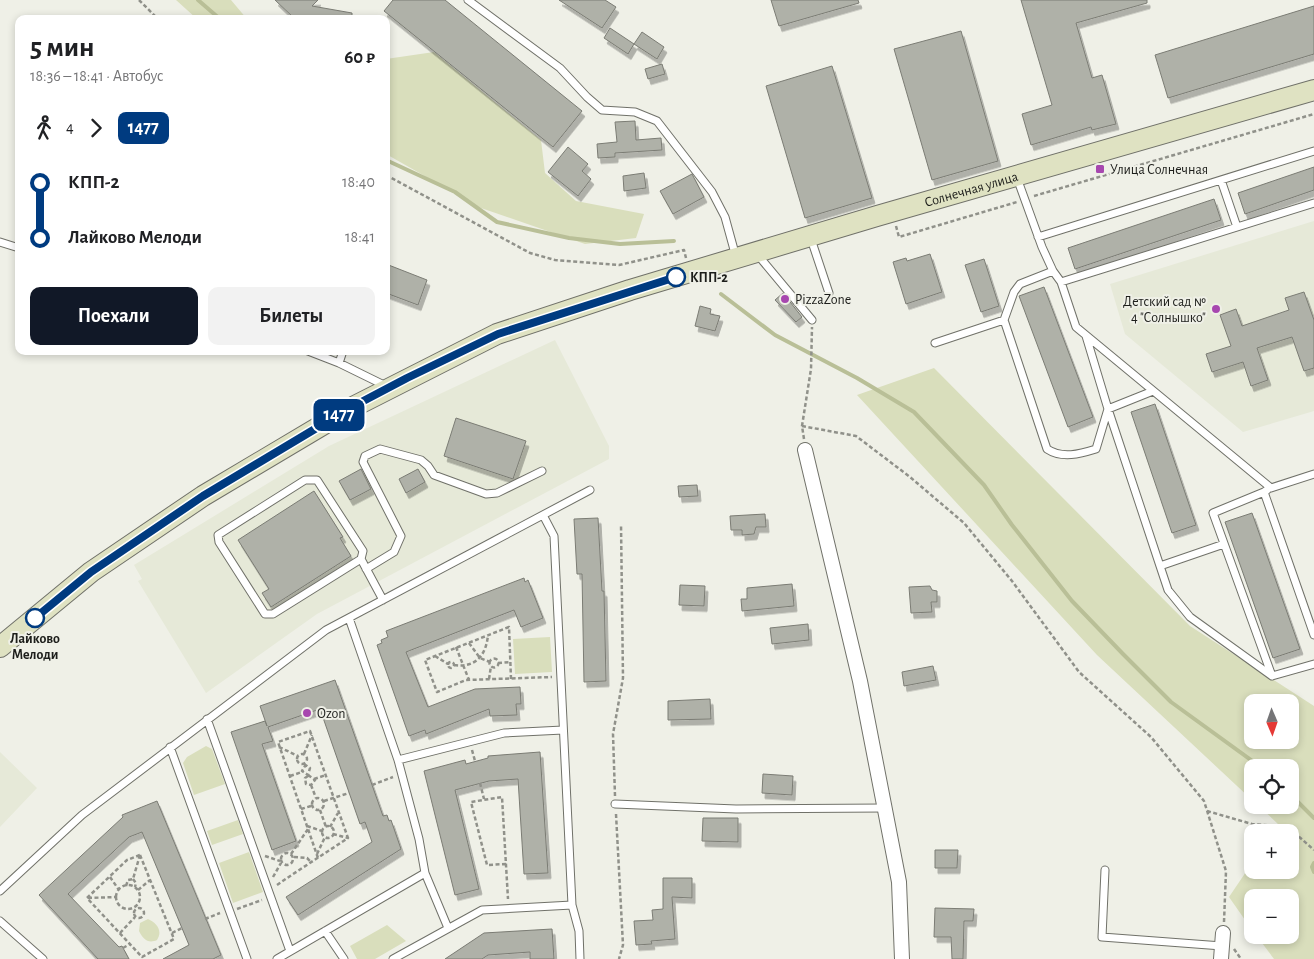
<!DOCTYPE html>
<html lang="ru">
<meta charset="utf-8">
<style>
body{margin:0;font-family:"Alegreya Sans",sans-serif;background:#f2f2f2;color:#202124;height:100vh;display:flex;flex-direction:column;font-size:19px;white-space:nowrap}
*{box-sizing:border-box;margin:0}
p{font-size:16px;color:#757577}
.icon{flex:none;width:28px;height:28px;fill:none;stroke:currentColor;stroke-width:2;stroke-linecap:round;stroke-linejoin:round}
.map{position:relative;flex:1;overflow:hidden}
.drawer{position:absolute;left:15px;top:15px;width:375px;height:340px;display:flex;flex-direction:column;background:#fff;border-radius:10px;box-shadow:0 2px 8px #0003}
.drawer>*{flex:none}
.badge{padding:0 10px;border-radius:8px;font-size:18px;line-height:32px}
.needle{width:32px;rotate:178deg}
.tools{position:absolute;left:1244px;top:694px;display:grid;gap:10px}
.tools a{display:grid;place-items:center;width:55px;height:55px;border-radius:10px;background:#fff;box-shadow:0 2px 8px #0003;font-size:25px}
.map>.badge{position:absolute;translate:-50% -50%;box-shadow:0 0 0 2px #fff}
.legs{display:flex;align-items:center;gap:8px;height:55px;padding:0 15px;font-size:16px}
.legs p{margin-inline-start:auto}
.summary{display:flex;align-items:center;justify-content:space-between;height:85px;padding:0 15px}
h1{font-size:28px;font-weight:700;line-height:38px}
.button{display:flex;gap:10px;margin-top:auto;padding:10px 15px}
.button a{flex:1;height:58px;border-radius:10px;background:#111827;color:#fff;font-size:20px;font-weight:700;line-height:58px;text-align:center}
.button a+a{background:#f2f2f2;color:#202124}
ul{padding:0 15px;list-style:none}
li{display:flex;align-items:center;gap:18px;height:55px;font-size:19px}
li i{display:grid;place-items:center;width:8px;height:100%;margin:0 6px;background:currentColor}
li i::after{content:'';width:12px;height:12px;margin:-6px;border:4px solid;border-radius:50%;background:#fff}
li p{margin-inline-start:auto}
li:first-child i{background:linear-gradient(#0000 50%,currentColor 0)}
li:last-child i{background:linear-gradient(currentColor 50%,#0000 0)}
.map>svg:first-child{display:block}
.built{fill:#e6e9d8}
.green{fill:#d9debc;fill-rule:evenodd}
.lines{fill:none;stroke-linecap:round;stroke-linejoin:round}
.stream{stroke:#b9bf97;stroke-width:4}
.building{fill:#afb1a8;stroke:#7b7c74;filter:url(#shadow)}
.lane-casing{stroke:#707169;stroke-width:9}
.street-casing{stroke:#707169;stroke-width:16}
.secondary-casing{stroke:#707169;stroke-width:22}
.path{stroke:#90918a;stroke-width:2.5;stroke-dasharray:4 2.5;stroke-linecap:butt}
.lane{stroke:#fff;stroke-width:7}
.street{stroke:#fff;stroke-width:14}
.secondary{stroke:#dfe2c2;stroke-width:20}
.line-1-casing{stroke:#fff;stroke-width:11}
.line-1{stroke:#003b80;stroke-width:8}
.poi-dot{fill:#a747af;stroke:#eff0e7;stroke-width:2}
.stop-1-dot{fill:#fff;stroke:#003b80;stroke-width:2.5}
.labels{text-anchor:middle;stroke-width:4;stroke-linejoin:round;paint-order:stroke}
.poi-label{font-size:14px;fill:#1d1e1b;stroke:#eff0e7;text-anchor:start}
.street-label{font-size:14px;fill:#1d1e1b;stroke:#eff0e7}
.stop-label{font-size:14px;font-weight:bold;fill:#1d1e1b;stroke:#eff0e7;text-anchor:start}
</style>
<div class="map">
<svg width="1314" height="959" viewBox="0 0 1314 959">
<defs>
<filter id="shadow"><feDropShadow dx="3" dy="5.5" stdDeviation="0" flood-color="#0004"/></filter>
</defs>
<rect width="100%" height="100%" fill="#eff0e7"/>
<path class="built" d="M1314,221V411L1243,432L1125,334L1110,284Z
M555,340L609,446V459L317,614L206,693L138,581L142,579L134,565L329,446Z
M0,752L37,788L0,827Z"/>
<path class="green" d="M176,0H231L247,19H197Z
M434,52L541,140L545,173L576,201L644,214L636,238L585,244L481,208L386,154V59Z
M934,368L1190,626L1314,706V959H1274L1256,935H1290V898H1252V930L1229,897L1252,863V870H1290V832H1274L1279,825L1258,805H1290V768H1252V800L1097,655L857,395ZM1252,702H1290V740H1252Z
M550,637L552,672L515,674L513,639Z
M206,746L212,749L225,784L194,795L183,763L187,757Z
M238,820L243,834L212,845L207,831Z
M249,852L263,892L233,903L219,863Z
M148,919C157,923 163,931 157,940C148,944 143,939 139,931L140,923Z
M387,925L406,941L375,959H357L350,946Z"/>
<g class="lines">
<path class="stream" d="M198,0L220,19
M386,160L455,192L497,222L569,238L620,244L674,241
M721,294L775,335L857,378L914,412L984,485L1012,525L1072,601L1123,654L1171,702L1262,768
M1290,794L1314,818
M1314,863L1312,867L1314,872"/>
</g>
<path class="building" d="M275,0H318L312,6L352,13V19H295Z
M393,0H445L582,111L553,147L384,11Z
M559,0H605L616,7L602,28Z
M771,0H858L859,3L779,26Z
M1021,0H1147V3L1076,23L1092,78L1102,75L1116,124L1092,130L1091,127L1031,145L1022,114L1052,105Z
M1314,6V54L1168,98L1155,55Z
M610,28L634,44L628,54L604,38Z
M961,31L998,161L932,180L894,49Z
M642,32L664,47L657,59L634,44Z
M662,64L665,74L648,79L645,69Z
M832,66L872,198L805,218L766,86Z
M635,121L636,140L661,138L662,150L615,153V157L598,158L597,144L617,142L615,122Z
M568,147L588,164L582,171L591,179L578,196L548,172Z
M1314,167V190L1245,214L1238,193Z
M644,173L646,188L624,191L623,176Z
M692,174L704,197L673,214L660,191Z
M1214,199L1221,220L1075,269L1068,248Z
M930,254L942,292L906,304L893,262L906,258L907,261Z
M984,259L999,306L981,312L965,265Z
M386,264L427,280L418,305L386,293Z
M1044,287L1093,417L1068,427L1019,296Z
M1304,292L1314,320V368L1304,371L1292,337L1257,348L1268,380L1251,386L1243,362L1212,372L1206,354L1231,346L1220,315L1236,309L1242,326L1289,310L1285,298Z
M783,293L802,317L796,322L775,300Z
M700,306L711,309L710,314L720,316L715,331L695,326Z
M1155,404L1196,525L1172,533L1131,412Z
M456,418L526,441L513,479L444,456Z
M361,469L371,489L350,500L339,481Z
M418,469L425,482L406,493L399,479Z
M697,485L698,496L679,497L678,486Z
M314,491L343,537L340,538L351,556L271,607L262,593L269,589L238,540Z
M1252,513L1300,649L1273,658L1225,522Z
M765,514L766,527H756L754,534L742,535V530H731L730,516Z
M598,518L602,591H604L606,681L584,682L582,574H577L574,519Z
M524,578L525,582L528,580L543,618L521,627L514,610L406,652L428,707L475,689L520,687L521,704H516L517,715L490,716L489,709L426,734L425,730L409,736L377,645L382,643L381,640L388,637L386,631Z
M792,584L794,606L742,611L741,599H747V588Z
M680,585L705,586L704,606L679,605Z
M930,586L932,590L937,591V602H931L932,612L911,613L909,587Z
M808,624L809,640L772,644L770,628Z
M933,666L936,680L904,686L902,672Z
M335,680L383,816L387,815L389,821L391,820L401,849L298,915L286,897L372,842L365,822L360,824L320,709L268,727L273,741L262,744L296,841L272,850L231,732L265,721L267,726L260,706Z
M710,699L711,719L668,720V701Z
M540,752L548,873L524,874L518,779L489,781L455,790L479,889L455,895L424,771L465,760L466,764L488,758V756Z
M763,774L793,776L792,795L762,793Z
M157,801L221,955L213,959H163L189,945L142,832L129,837L68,894L119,947L122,946L129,959H98L39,895L123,817L122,815Z
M703,818H738V842L702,841Z
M935,850H958L957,868H935Z
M663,878H692V898L672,897L675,939L651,941L652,944L636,945L634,921L653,920L652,910L663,909Z
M935,908L974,909L973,921H964L963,959H952L951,937H934Z
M552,929L554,959H530V952L488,955L482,959H445L484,933Z"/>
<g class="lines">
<g class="lane-casing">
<path id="lane" d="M468,0L560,68L587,97L602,110L635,112L657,121L712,192L725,217L736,257
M1017,178L1042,247L1053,271L1061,282L1076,327L1271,488L1314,474
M1221,180L1237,227
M1038,237L1314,151
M811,239L829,293
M0,242L19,248
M757,254L812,320
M1053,271L1020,284L1014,292L1004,320L1047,449C1062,459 1080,454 1096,449L1108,409L1086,336
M1061,282L1314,203
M935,343L1004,320
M308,351L339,363L386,386
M339,363L343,351
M1153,391L1108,409L1160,566
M1267,490L1264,492L1314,635
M1264,492L1213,513L1272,676L1314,664
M543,515L554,536L572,905L579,931L580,959
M1224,544L1160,566L1168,590L1190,617L1272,676
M361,559L363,551L317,480H305L218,535L219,542L265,614H273L361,559L383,600
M366,569L394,552L401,536L363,462L365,456L380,449L421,460L428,466L434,475L486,494L497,493L542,471
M349,618L398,760L419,839L425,873L448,928
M207,719L290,951
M170,747L247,959
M398,760L504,733L563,730
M615,804L736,809L885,808
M1105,870L1102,937L1222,946
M0,891L82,815L326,630L590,490
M0,921L43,959
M325,931L344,959
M277,959L425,873
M393,959L482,910L572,905"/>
</g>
<g class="street-casing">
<path id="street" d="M805,450L860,681L899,882L902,959
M1221,959L1223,933"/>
</g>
<g class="secondary-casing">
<g id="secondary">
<path id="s1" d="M0,647L91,572L203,496L351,408L497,334L630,290L877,216L1314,90"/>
</g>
</g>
<path class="path" d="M139,0L158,19
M386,175L530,253L555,260L619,265L684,250L686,258
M1034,196L1314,114
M896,226L899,237L1017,202
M802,426L856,436L910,477L964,523L1012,581L1079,672L1151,737L1204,801L1226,871L1224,922
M804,439L802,426L811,369L812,327
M469,643L480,658L490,662
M456,647L469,680
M435,656L448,664
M489.5 663a4.5 4.5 0 1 1 9 0a4.5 4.5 0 1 1-9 0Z
M448 665a3 3 0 1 1 6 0a3 3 0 1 1-6 0Z
M498,663L511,662
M454,665C475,668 486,656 488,635
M489,679L491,666
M511,679L509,627L425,660L437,692L466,680L552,677
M279,747L298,756
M472,750L475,761
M304,754L312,735
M297 759a5 5 0 1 1 10 0a5 5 0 1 1-10 0Z
M304,764L310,768L308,775L302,771L305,766
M308,775L315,780L311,785L306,784L305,778L308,776
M290,776L302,772
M314,779L326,775
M480,783L484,799
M311,785L316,798
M372,785L393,777
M615,796L613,734L623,678L621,524
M312 804a6 6 0 1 1 12 0a6 6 0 1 1-12 0Z
M324,801L349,793
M301,809L311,806
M320,810L326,827
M1207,811L1252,824L1288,827L1314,850
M616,814L623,945L619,959
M307,826L322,831
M322 832a6 6 0 1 1 12 0a6 6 0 1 1-12 0Z
M330,827L338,813
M333,834L348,838
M281 859a6 6 0 1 1 12 0a6 6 0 1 1-12 0Z
M291,854L308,829
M317,854L325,837
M140,855L174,939L142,957L87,898L127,860Z
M265,856L280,861
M294,857L307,858L311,862
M506,864L487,865L471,802L502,797L508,899
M110,877L119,890
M273,877L281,863
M133,879L136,883L135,887
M277,885C300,869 324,854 348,838L310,731L278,742L318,858
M116 897a12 12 0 1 1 24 0a12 12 0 1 1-24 0Z
M126,886L128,880L133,879L140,855
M138,890L150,880
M88,898L116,897
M134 913a5 5 0 1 1 10 0a5 5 0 1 1-10 0Z
M237,909L262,900
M205,919L220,913
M120,933L135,917
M172,933L182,928
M123,948L130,944
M1234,949L1241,959"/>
<use href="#lane" class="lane"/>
<use href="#street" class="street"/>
<use href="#secondary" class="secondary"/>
</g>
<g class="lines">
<g class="line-1-casing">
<path id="line-1" d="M35,618L91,572L203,496L350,408L407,378L498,334L676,277"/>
</g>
<use href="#line-1" class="line-1"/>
</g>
<g class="poi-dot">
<rect x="1095" y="164" width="10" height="10" rx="2.5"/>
<circle cx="785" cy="299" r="5"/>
<circle cx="1216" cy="309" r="5"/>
<circle cx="307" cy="713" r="5"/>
</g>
<g class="stop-1-dot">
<circle cx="676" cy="277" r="9"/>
<circle cx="35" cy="618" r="9"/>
</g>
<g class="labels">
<g class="poi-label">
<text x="1110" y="174">Улица Солнечная</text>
<text x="795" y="304">PizzaZone</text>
<text x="1206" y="306" text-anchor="end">Детский сад №<tspan x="1206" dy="16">4 "Солнышко"</tspan></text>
<text x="317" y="718">Ozon</text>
</g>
<g class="street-label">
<text dy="5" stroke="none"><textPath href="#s1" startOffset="1085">Солнечная улица</textPath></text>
</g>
<g class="stop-label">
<text x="690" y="282">КПП-2</text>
<text x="35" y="643" text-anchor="middle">Лайково<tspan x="35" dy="16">Мелоди</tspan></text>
</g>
</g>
</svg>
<div class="tools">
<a><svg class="needle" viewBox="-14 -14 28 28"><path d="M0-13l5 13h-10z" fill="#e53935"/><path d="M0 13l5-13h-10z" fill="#757577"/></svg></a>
<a><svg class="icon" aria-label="locate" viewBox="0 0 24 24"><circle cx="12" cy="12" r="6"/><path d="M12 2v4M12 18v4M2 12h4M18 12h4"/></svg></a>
<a>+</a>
<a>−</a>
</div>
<b class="badge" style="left:339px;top:415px;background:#003b80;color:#fff">1477</b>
<section class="drawer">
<div class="summary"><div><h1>5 мин</h1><p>18:36 – 18:41 · Автобус</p></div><b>60 ₽</b></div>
<div class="legs"><svg class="icon" aria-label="walk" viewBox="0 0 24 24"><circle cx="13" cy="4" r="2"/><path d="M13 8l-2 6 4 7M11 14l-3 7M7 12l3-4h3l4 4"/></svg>4<svg class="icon" aria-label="forward" viewBox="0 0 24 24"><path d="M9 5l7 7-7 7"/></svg><b class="badge" style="background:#003b80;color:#fff">1477</b></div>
<ul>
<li><i style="color:#003b80"></i><b>КПП-2</b><p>18:40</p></li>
<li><i style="color:#003b80"></i><b>Лайково Мелоди</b><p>18:41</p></li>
</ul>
<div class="button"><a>Поехали</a><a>Билеты</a></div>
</section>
</div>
